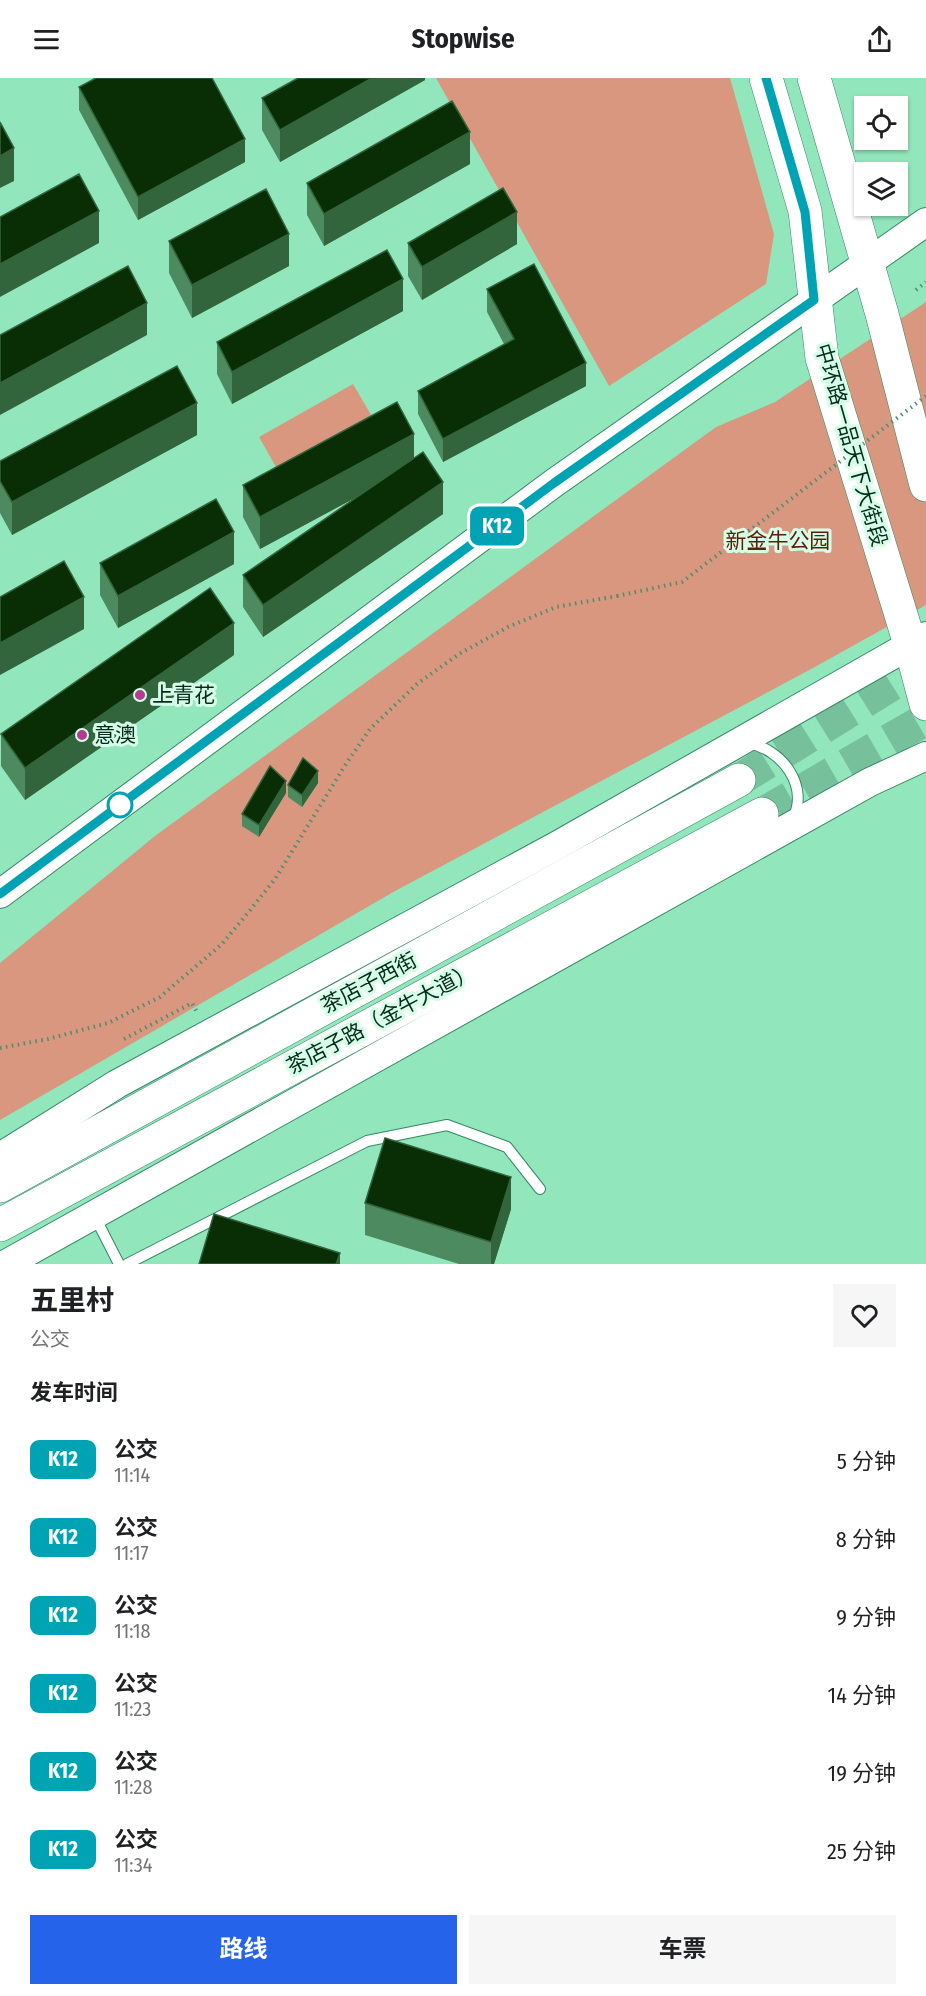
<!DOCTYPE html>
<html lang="zh">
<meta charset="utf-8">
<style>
body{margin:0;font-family:"Fira Sans Condensed","Noto Sans SC",sans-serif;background:#f6f6f6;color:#202124;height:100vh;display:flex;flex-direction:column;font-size:22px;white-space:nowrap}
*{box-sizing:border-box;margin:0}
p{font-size:20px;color:#757577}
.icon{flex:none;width:33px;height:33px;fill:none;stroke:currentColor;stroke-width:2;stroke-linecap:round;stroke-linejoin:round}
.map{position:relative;height:1186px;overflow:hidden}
.details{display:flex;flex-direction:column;background:#fff;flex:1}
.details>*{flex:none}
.badge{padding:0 12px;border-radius:9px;font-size:21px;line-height:39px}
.buttons{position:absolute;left:854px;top:18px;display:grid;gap:12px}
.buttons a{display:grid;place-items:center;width:54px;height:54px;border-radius:0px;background:#fff;box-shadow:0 2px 4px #0004;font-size:30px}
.map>.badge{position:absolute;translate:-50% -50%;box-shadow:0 0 0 3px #fff}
h2{padding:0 30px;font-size:22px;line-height:54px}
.round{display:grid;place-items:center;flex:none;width:63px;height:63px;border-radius:0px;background:#f6f6f6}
.head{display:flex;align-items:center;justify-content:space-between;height:102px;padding:0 30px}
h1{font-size:28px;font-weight:700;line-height:45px}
.cta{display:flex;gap:12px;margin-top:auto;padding:12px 30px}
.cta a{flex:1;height:69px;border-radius:0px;background:#2563eb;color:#fff;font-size:24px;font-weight:700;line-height:69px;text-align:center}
.cta a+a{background:#f6f6f6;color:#202124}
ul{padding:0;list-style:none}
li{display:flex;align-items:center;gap:18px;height:78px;padding:0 30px}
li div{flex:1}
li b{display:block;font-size:22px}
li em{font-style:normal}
li .badge{min-width:66px;font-weight:700;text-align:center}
header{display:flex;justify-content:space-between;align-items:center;height:78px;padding:0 30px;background:#fff;font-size:27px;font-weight:700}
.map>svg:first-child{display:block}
.green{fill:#d8977e}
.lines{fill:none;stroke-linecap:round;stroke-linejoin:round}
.trunk-tunnel{stroke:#76c19c;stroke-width:33;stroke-dasharray:33 16;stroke-linecap:butt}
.service-casing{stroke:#338964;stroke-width:12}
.secondary-casing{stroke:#338964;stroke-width:30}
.primary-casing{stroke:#338964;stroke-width:34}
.trunk-casing{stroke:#338964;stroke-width:34}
.path{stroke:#4f8d6f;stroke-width:4;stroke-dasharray:1.5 4.5;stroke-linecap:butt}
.service{stroke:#fff;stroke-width:10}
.secondary{stroke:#fff;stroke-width:28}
.primary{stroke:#fff;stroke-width:33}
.trunk{stroke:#fff;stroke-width:33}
.path-bridge{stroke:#4f8d6f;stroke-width:4;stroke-dasharray:1.5 4.5;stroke-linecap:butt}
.wall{fill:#4e8a60}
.shaded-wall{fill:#32653c}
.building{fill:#092e05;stroke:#32653c;stroke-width:1.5}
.line-casing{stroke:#fff;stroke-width:14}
.line{stroke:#00a3b4;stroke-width:9}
.poi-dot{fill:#b33b90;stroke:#d5fde7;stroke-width:2}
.stop-dot{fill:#fff;stroke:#00a3b4;stroke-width:3}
.labels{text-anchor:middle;stroke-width:6;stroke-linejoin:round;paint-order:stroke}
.street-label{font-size:21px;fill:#062b1b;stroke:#d5fde7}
.park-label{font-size:21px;fill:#5b1f03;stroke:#d5fde7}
.poi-label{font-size:21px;fill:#062b1b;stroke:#d5fde7;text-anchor:start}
</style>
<header><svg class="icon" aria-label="menu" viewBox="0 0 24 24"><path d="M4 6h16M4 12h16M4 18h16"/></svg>Stopwise<svg class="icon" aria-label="share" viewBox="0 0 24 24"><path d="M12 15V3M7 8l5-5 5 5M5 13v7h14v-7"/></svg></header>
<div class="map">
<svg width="926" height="1186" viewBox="0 0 926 1186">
<rect width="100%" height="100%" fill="#92e6bc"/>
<path class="green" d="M436,0H730L774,156L766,206L609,308Z
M926,224V527L813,590L395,813L0,1042V885L155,758L716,349L775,324Z
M353,306L374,342L280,396L259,359Z"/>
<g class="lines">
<path class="trunk-tunnel" d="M739,702L926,585
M762,736L926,641"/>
<g class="service-casing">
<path id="service" d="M749,665C782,672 809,707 793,741
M95,1139L119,1186
M127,1186L367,1063L447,1047L507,1069L540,1111"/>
</g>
<g class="secondary-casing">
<path id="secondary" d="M0,816L554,405L926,144
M0,1079L117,1006L558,767L926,558
M6,1186L870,704L926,678"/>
</g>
<g class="primary-casing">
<path id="primary" d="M766,0L805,133L822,280L910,566L926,626
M814,0L882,236L926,407"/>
</g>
<g class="trunk-casing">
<path id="trunk" d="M0,1108L739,702
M0,1147L762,736"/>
</g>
<path class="path" d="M916,212L926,204
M124,961L192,925L198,936
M0,970L48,961L108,945L160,919L222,866L251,831L275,801L344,689L370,651L417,606L459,576L508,549L556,529L617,518"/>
<use href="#service" class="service"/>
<use href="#secondary" class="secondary"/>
<use href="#primary" class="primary"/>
<use href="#trunk" class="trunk"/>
<path class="path-bridge" d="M617,518L682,504L926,318"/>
</g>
<path class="wall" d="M425,0V2L280,84L262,52V20Z
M79,9L245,84L138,142L79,32Z
M470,86L324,168L307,137V105Z
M169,163L289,188L192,240L169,195Z
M408,165L517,166L422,222L408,198Z
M487,211L586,308L443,384L418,336V313L504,266L487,234Z
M403,233L232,326L217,296V264Z
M197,357L12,457L0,435V383Z
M414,379L443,436L263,559L243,529V497L353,421L260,471L243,439V407Z
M100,485L234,486L118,550L100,517Z
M234,577L25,722L1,688V656Z
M318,705L302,729L288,719V707Z
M286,715L259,759L242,748V736Z
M365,1125L511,1131L494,1186H459L365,1157Z"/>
<path class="shaded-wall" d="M372,0H425V2L280,84V52Z
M470,54V86L324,168V136Z
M245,61V84L138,142V119Z
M14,70V103L0,110V78Z
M99,133V165L0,219V186Z
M517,134V166L422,222V189Z
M289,156V188L192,240V207Z
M403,201V233L232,326V294Z
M147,225V257L0,337V305Z
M586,285V308L443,384V361Z
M197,325V357L12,457V424Z
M414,356V388L260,471V439Z
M443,404V436L263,559V527Z
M234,454V486L118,550V518Z
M84,519V551L0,597V565Z
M234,545V577L25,722V690Z
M318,693V705L302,729V717Z
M286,703V715L259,759V747Z
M511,1099V1131L494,1186H491V1164Z
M340,1175V1186H336Z"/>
<path class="building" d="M96,0H212L245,61L138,119L79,9Z
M298,0H372L280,52L262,20Z
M452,23L470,54L324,136L307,105Z
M0,44L14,70L0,78Z
M79,96L99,133L0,186V139Z
M503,110L517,134L422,189L408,165Z
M266,111L289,156L192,207L169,163Z
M387,172L403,201L232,294L217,264Z
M534,186L586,285L443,361L418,313L514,261L487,211Z
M128,188L147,225L0,305V257Z
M177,288L197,325L12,424L0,403V383Z
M397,324L414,356L260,439L243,407Z
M423,374L443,404L263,527L243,497Z
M216,421L234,454L118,518L100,485Z
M64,483L84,519L0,565V519Z
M210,510L234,545L25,690L1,656Z
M303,680L318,693L302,717L288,707Z
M270,688L286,703L259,747L242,736Z
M385,1060L511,1099L491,1164L365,1125Z
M214,1136L340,1175L336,1186H199Z"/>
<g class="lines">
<g class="line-casing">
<path id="line" d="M0,816L554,405L814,222L805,134L766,0"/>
</g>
<use href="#line" class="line"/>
</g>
<g class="poi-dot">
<circle cx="140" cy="617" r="6"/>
<circle cx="82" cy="657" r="6"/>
</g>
<circle class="stop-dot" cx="120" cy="727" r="12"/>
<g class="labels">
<g class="street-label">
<text transform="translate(851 367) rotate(74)" y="7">中环路一品天下大街段</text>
<text transform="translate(369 905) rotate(-28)" y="7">茶店子西街</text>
<text transform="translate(381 941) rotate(-28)" y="7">茶店子路（金牛大道）</text>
</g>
<g class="park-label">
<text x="778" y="470">新金牛公园</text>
</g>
<g class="poi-label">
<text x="152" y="624">上青花</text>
<text x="94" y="664">意澳</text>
</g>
</g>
</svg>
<div class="buttons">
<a><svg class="icon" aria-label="locate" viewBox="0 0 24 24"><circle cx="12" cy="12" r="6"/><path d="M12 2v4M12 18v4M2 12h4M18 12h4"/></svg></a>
<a><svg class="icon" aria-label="layers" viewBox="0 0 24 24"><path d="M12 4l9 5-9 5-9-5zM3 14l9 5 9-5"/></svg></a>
</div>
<b class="badge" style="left:497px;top:448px;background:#00a3b4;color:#fff">K12</b>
</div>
<section class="details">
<div class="head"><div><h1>五里村</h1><p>公交</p></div><a class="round"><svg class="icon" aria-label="heart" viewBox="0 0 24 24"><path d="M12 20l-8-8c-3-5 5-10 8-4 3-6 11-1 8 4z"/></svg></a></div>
<h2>发车时间</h2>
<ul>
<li><span class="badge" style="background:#00a3b4;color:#fff">K12</span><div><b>公交</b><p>11:14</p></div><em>5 分钟</em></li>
<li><span class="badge" style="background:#00a3b4;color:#fff">K12</span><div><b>公交</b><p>11:17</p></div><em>8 分钟</em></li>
<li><span class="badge" style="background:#00a3b4;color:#fff">K12</span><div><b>公交</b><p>11:18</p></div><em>9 分钟</em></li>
<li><span class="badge" style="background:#00a3b4;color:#fff">K12</span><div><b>公交</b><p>11:23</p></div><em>14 分钟</em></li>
<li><span class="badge" style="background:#00a3b4;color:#fff">K12</span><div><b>公交</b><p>11:28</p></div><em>19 分钟</em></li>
<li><span class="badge" style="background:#00a3b4;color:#fff">K12</span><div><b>公交</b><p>11:34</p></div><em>25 分钟</em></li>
</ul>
<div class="cta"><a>路线</a><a>车票</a></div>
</section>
